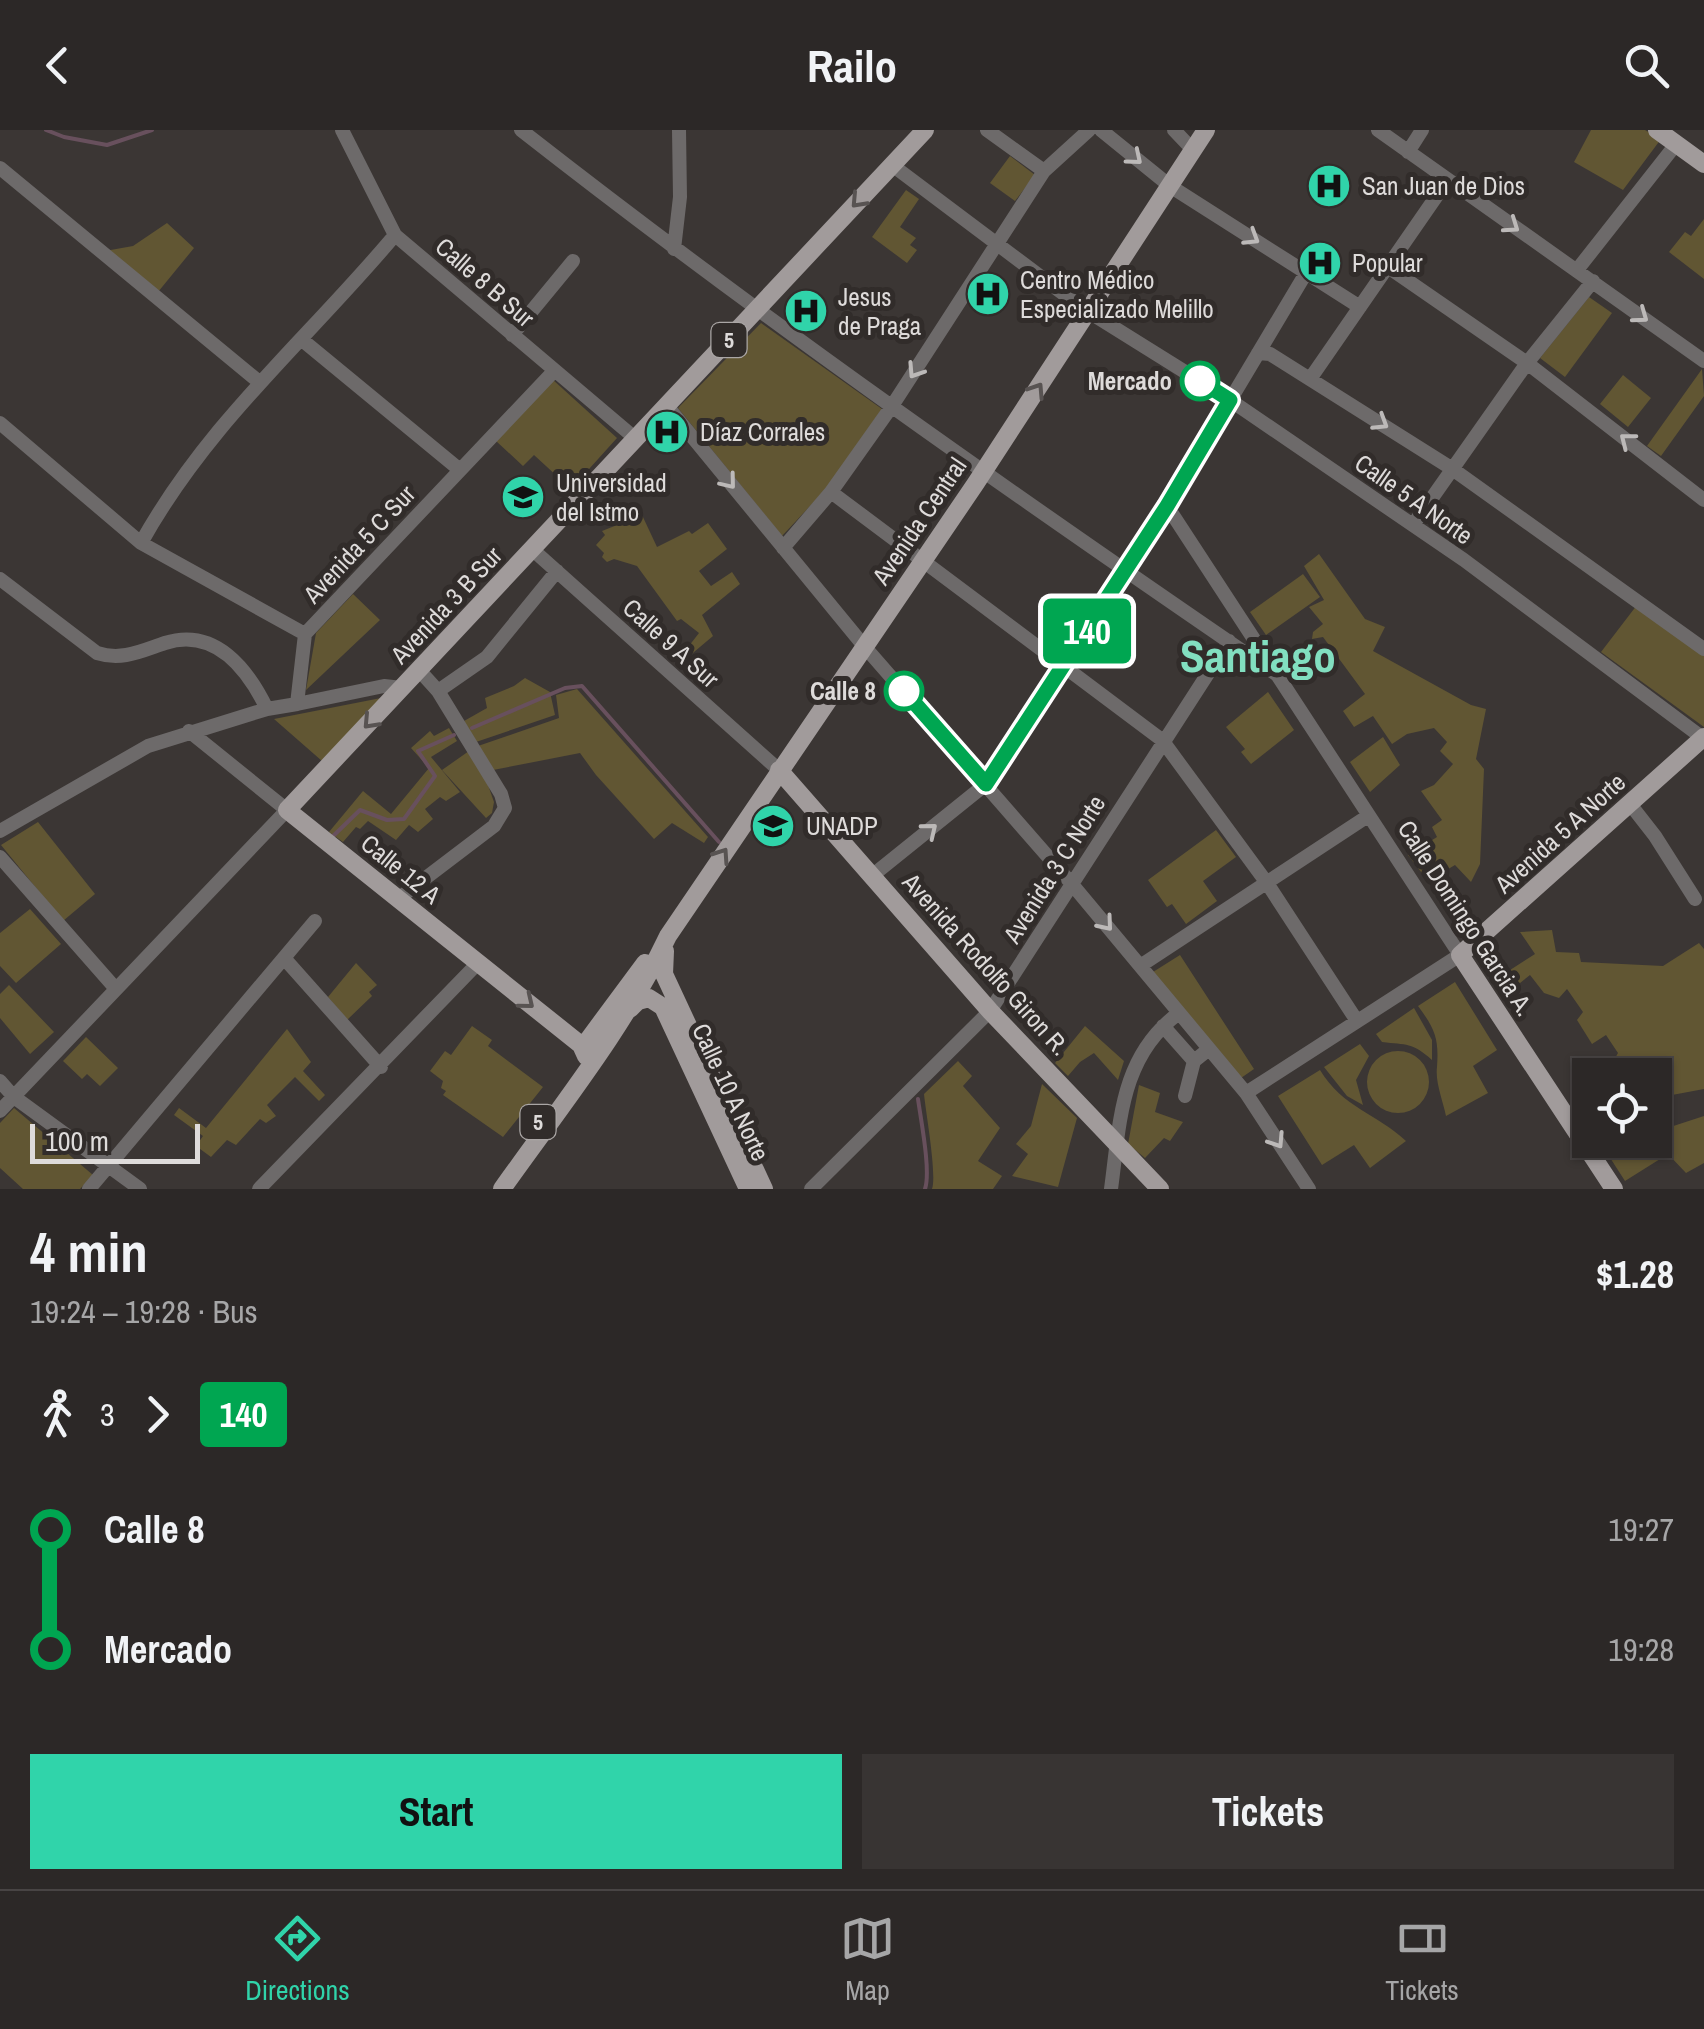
<!DOCTYPE html>
<meta charset="utf-8">
<style>
body{margin:0;font-family:"Archivo Narrow",sans-serif;background:#383433;color:#f1f3f6;height:100vh;display:flex;flex-direction:column;font-size:38px;white-space:nowrap}
*{box-sizing:border-box;margin:0}
p{font-size:32px;color:#a6a6a7}
.icon{flex:none;width:55px;height:55px;fill:none;stroke:currentColor;stroke-width:2;stroke-linecap:round;stroke-linejoin:round}
.map{position:relative;height:1059px;overflow:hidden}
.details{display:flex;flex-direction:column;background:#2c2827;flex:1}
.details>*{flex:none}
.badge{padding:0 20px;border-radius:8px;font-size:35px;line-height:65px}
.fabs{position:absolute;left:1572px;top:928px;display:grid;gap:20px}
.fabs a{display:grid;place-items:center;width:100px;height:100px;border-radius:0px;background:#2c2827;box-shadow:0 2px 8px #0004,0 0 0 2px #484444;font-size:50px}
.scale{position:absolute;left:30px;bottom:25px;width:170px;box-sizing:border-box;padding-left:10px;border:5px solid #dedbda;border-top:0;font-size:28px;line-height:35px;white-space:nowrap;color:#dedbda;-webkit-text-stroke:8px #312c2a;paint-order:stroke}
.map>.badge{position:absolute;translate:-50% -50%;box-shadow:0 0 0 5px #fff}
.legs{display:flex;align-items:center;gap:15px;height:110px;padding:0 30px;font-size:32px}
.legs p{margin-inline-start:auto}
.overview{display:flex;align-items:center;justify-content:space-between;height:170px;padding:0 30px}
h1{font-size:55px;font-weight:700;line-height:75px}
.action{display:flex;gap:20px;margin-top:auto;padding:20px 30px}
.action a{flex:1;height:115px;border-radius:0px;background:#30d4aa;color:#111;font-size:40px;font-weight:700;line-height:115px;text-align:center}
.action a+a{background:#383433;color:#f1f3f6}
ul{padding:0 30px;list-style:none}
li{display:flex;align-items:center;gap:35px;height:120px;font-size:38px}
li i{display:grid;place-items:center;width:15px;height:100%;margin:0 12px;background:currentColor}
li i::after{content:'';width:25px;height:25px;margin:-12px;border:8px solid;border-radius:50%;background:#2c2827}
li p{margin-inline-start:auto}
li:first-child i{background:linear-gradient(#0000 50%,currentColor 0)}
li:last-child i{background:linear-gradient(currentColor 50%,#0000 0)}
header{display:flex;justify-content:space-between;align-items:center;height:130px;padding:0 30px;background:#2c2827;font-size:45px;font-weight:700}
.tab-bar{display:flex;justify-content:space-around;align-items:center;height:140px;border-top:2px solid #484444;background:#2c2827;font-size:28px;color:#a6a6a7}
.tab-bar a{display:grid;justify-items:center;gap:5px}
.tab-bar .active{color:#30d4aa}
.map>svg:first-child{display:block}
.green{fill:#615633}
.lines{fill:none;stroke-linecap:round;stroke-linejoin:round}
.stream{stroke:#68505d;stroke-width:4}
.minor{stroke:#6d6a6a;stroke-width:14}
.major{stroke:#a19b9b;stroke-width:18}
.oneway{stroke:#bcb9b8}
.oneway2{stroke:#585352}
.line-1-casing{stroke:#fff;stroke-width:22}
.line-1{stroke:#00a651;stroke-width:15}
.stop-1-dot{fill:#fff;stroke:#00a651;stroke-width:5}
.labels{text-anchor:middle;stroke-width:10;stroke-linejoin:round;paint-order:stroke}
.shield{fill:#312c2a;stroke:#aaa6a5;stroke-width:2.5}
.shield-label{font-size:22px;font-weight:bold;fill:#dedbda}
.poi-label{font-size:25px;fill:#dedbda;stroke:#312c2a;text-anchor:start}
.street-label{font-size:25px;fill:#dedbda;stroke:#312c2a}
.stop-label{font-size:25px;font-weight:bold;fill:#dedbda;stroke:#312c2a;text-anchor:end}
.town-label{font-size:45px;font-weight:bold;fill:#82dfc0;stroke:#312c2a}
</style>
<header><svg class="icon" aria-label="back" viewBox="0 0 24 24"><path d="M15 5l-7 7 7 7"/></svg>Railo<svg class="icon" aria-label="search" viewBox="0 0 24 24"><circle cx="10" cy="10" r="6"/><path d="M15 15l6 6"/></svg></header>
<div class="map">
<svg width="1704" height="1059" viewBox="0 0 1704 1059">
<rect width="100%" height="100%" fill="#3b3634"/>
<path class="green" d="M1591,0H1645L1661,9L1623,60L1574,32Z
M1010,26L1035,45L1015,71L990,53Z
M906,60L919,69L900,97L916,108L910,115L917,120L907,133L872,107Z
M1704,89V149L1669,122L1685,102L1691,106Z
M167,93L194,118L158,162L105,121L133,116Z
M1589,167L1612,183L1565,247L1540,228Z
M761,193L882,279L826,359L782,406L678,278Z
M1702,239L1704,266L1661,326L1647,316Z
M1623,245L1651,268L1628,297L1600,274Z
M552,249L617,308L571,359L534,325L523,336L496,311Z
M642,385L657,417L689,401L692,404L708,393L727,419L699,441L711,456L732,442L740,454L702,485L713,506L681,533L678,530L699,503L681,489L677,491L637,436L614,429L607,432L602,427L604,423L596,415L605,405L602,401Z
M1319,424L1365,489L1385,497L1373,521L1471,575L1486,579L1476,629L1484,639L1480,734L1471,752L1455,735L1428,751L1408,725L1437,707L1432,697L1442,690L1421,661L1434,655L1453,634L1440,621L1447,612L1434,598L1407,604L1392,614L1373,586L1354,597L1343,581L1365,564L1323,507L1312,509L1313,502L1323,494L1309,477L1324,470L1304,436Z
M1303,444L1320,467L1266,505L1250,482Z
M353,464L380,490L306,560L316,503Z
M1637,475L1704,523V597L1601,522Z
M525,548L550,562L555,585L476,612L464,591L487,578L485,568L514,556Z
M577,559L708,707L704,713L672,693L654,709L596,645L580,623L493,640L478,616L559,588L556,565Z
M1268,562L1294,600L1251,634L1241,622L1245,619L1226,597Z
M381,568L322,631L274,589Z
M449,598L457,611L431,627L460,662L446,671L440,667L425,679L433,689L418,702L409,695L396,710L368,691L360,699L356,697L343,712L329,702L363,661L391,684L429,638L411,618L430,601L434,606Z
M1383,607L1400,635L1370,662L1350,632Z
M469,621L488,655L494,672L492,683L486,688L442,640Z
M38,692L95,764L63,791L1,715Z
M1216,700L1236,727L1203,751L1217,771L1186,794L1172,774L1167,777L1148,750Z
M30,779L61,814L16,853L0,836V803Z
M1552,800L1556,822L1579,823L1581,832L1663,836L1699,813L1704,819V959L1672,965L1655,964V945H1618L1614,930L1618,923L1606,905L1592,914L1577,890L1583,882L1567,859L1559,868L1544,863L1530,845L1505,865L1493,851L1535,824L1520,802Z
M1180,825L1254,939L1241,948L1153,842Z
M356,833L377,855L369,862L372,866L347,890L328,867Z
M1455,852L1497,920L1473,936L1488,963L1446,986C1443,971 1435,952 1437,937C1439,908 1435,899 1418,876Z
M9,855L54,902L30,924L0,888V864Z
M1414,878L1432,910V930C1412,912 1407,915 1382,912L1376,904Z
M472,896L492,910L488,916L543,957L503,1007L443,965L446,961L441,958L443,951L430,941L445,921L451,925Z
M1085,896L1124,931L1118,950L1094,923L1080,932L1068,946L1055,933Z
M287,899L311,932L303,941L325,965L319,971L295,947L267,975L276,986L266,993L260,989L236,1015L227,1010L211,1027L196,1016L203,1006L174,985L179,978L206,998Z
M86,907L118,938L100,956L87,944L82,949L63,931Z
M1360,914L1369,926L1356,950L1363,975L1347,966L1324,937Z
M1367 952a31 31 0 1 1 62 0a31 31 0 1 1-62 0Z
M958,931L972,946L963,956L1000,998L978,1031L1002,1046L993,1059H932C937,1045 926,984 924,964Z
M1320,940C1343,978 1376,983 1406,1011L1370,1038L1354,1015L1322,1035L1278,966Z
M1042,954L1077,988L1058,1057L1012,1046L1028,1024L1016,1014L1031,996Z
M1139,955L1160,963L1155,982L1183,992L1170,1011L1164,1008L1145,1028L1128,1014Z
M14,978L93,1045L80,1059H23L0,1038V993Z
M1704,986V1033L1686,1043L1668,1024L1625,1051L1607,1023L1627,1010H1655V1002Z"/>
<g class="lines">
<path class="stream" d="M46,0L64,7L107,15L152,0
M472,598L565,558L582,556L719,712
M331,708L360,680L387,690L404,689L435,646L418,621L454,605
M918,969C921,991 931,1041 925,1059"/>
<path class="minor" d="M342,0L395,105L636,309
M521,0C765,191 1020,369 1276,544
M987,0L1044,41
M1101,0L1170,56L1360,177
M1174,0L1193,20
M1378,0L1704,231
M1408,22L1422,0
M892,35L1081,177L1230,270L1464,430L1704,609
M0,38L258,251
M674,119L680,67L679,0
M1388,137L1527,233L1704,370
M1577,140L1677,13
M512,205L573,131
M301,209L460,340
M1258,223L1270,224L1451,338L1704,519
M1310,249L1447,51
M667,276L864,516L1071,753L1246,963L1309,1059
M0,293L141,413L305,504
M831,362L1162,610L1267,753L1357,891
M1167,376L1460,825L1246,963
M1413,395L1527,233L1593,151
M141,413C209,291 307,210 395,105
M783,418L831,362L892,276L1044,41L1089,0
M533,420L779,640
M0,449L97,523C122,531 141,521 165,513C216,497 248,540 267,579
M438,561L487,527L557,441
M297,574L384,556L402,558
M1630,674L1655,706L1695,769
M0,701L148,616L267,579L297,574L305,504L554,241
M0,727L116,859
M873,745L986,654L1167,376L1306,143
M398,769L494,696L505,678L501,664L438,561L419,540
M284,828L381,937
M1140,836L1368,686
M1163,896L1194,931
M0,951L14,967L140,1059
M1185,966L1194,931L1209,919
M0,981L287,680L189,601
M89,1059L315,791
M259,1059L478,833
M811,1059L990,881L1229,511
M1111,1059C1120,993 1120,926 1179,883"/>
<path class="major" d="M1657,0L1704,34
M779,640L990,881L1160,1059
M665,821L664,844L764,1059
M630,879L638,871L649,868L663,877L748,1059
M581,915L588,910L645,833
M586,926L581,915L287,680L925,0
M502,1059C560,977 625,897 668,806L976,353L1206,0
M1614,1059L1460,825L1704,607"/>
</g>
<defs><path id="oneway-chevron" d="M-2-3.5L2.5 0L-2 3.5" fill="none" stroke-width="1.6" stroke-linecap="round" stroke-linejoin="round" transform="scale(2.5)"/></defs>
<g class="oneway">
<use href="#oneway-chevron" transform="translate(1135 28) rotate(40)"/>
<use href="#oneway-chevron" transform="translate(1512 96) rotate(35)"/>
<use href="#oneway-chevron" transform="translate(1252 108) rotate(32)"/>
<use href="#oneway-chevron" transform="translate(1641 186) rotate(36)"/>
<use href="#oneway-chevron" transform="translate(915 241) rotate(123)"/>
<use href="#oneway-chevron" transform="translate(1381 293) rotate(32)"/>
<use href="#oneway-chevron" transform="translate(1627 310) rotate(-142)"/>
<use href="#oneway-chevron" transform="translate(729 352) rotate(51)"/>
<use href="#oneway-chevron" transform="translate(930 700) rotate(-39)"/>
<use href="#oneway-chevron" transform="translate(1106 794) rotate(50)"/>
<use href="#oneway-chevron" transform="translate(1277 1011) rotate(57)"/>
</g>
<g class="oneway2">
<use href="#oneway-chevron" transform="translate(858 71) rotate(133)"/>
<use href="#oneway-chevron" transform="translate(1037 260) rotate(-57)"/>
<use href="#oneway-chevron" transform="translate(370 592) rotate(133)"/>
<use href="#oneway-chevron" transform="translate(722 725) rotate(-56)"/>
<use href="#oneway-chevron" transform="translate(527 872) rotate(39)"/>
</g>
<g class="lines">
<g class="line-1-casing">
<path id="line-1" d="M904,561L986,654L1167,376L1230,270L1200,251"/>
</g>
<use href="#line-1" class="line-1"/>
</g>
<defs>
<g id="hospital-disc" transform="scale(2.25)"><circle r="9.5" fill="#30d4aa" stroke="#312c2a"/><path d="M-5-5h3v3.5h4V-5h3V5h-3V1.5h-4V5h-3Z" fill="#111"/></g>
<g id="university-disc" transform="scale(2.25)"><circle r="9.5" fill="#30d4aa" stroke="#312c2a"/><path d="M0-5L7-2L0 1L-7-2ZM-4 1L0 2.5L4 1V4Q0 6-4 4Z" fill="#111"/></g>
</defs>
<g fill-rule="evenodd">
<use href="#hospital-disc" x="1329" y="56"/>
<use href="#hospital-disc" x="1320" y="133"/>
<use href="#hospital-disc" x="988" y="164"/>
<use href="#hospital-disc" x="806" y="181"/>
<use href="#hospital-disc" x="667" y="302"/>
<use href="#university-disc" x="523" y="367"/>
<use href="#university-disc" x="773" y="696"/>
</g>
<g class="stop-1-dot">
<circle cx="1200" cy="251" r="18"/>
<circle cx="904" cy="561" r="18"/>
</g>
<g class="labels">
<g class="shield">
<rect x="711.5" y="193" width="35" height="34" rx="8"/>
<rect x="520.5" y="975" width="35" height="34" rx="8"/>
</g>
<g class="shield-label">
<text x="729" y="218">5</text>
<text x="538" y="1000">5</text>
</g>
<g class="poi-label">
<text x="1362" y="65">San Juan de Dios</text>
<text x="1352" y="142">Popular</text>
<text x="1020" y="159">Centro Médico<tspan x="1020" dy="29">Especializado Melillo</tspan></text>
<text x="838" y="176">Jesus<tspan x="838" dy="29">de Praga</tspan></text>
<text x="700" y="311">Díaz Corrales</text>
<text x="556" y="362">Universidad<tspan x="556" dy="29">del Istmo</tspan></text>
<text x="806" y="705">UNADP</text>
</g>
<g class="street-label">
<text transform="translate(485 152) rotate(41)" y="9">Calle 8 B Sur</text>
<text transform="translate(1414 369) rotate(35)" y="9">Calle 5 A Norte</text>
<text transform="translate(919 391) rotate(-56)" y="9">Avenida Central</text>
<text transform="translate(359 414) rotate(-47)" y="9">Avenida 5 C Sur</text>
<text transform="translate(446 475) rotate(-47)" y="9">Avenida 3 B Sur</text>
<text transform="translate(671 513) rotate(42)" y="9">Calle 9 A Sur</text>
<text transform="translate(1560 703) rotate(-42)" y="9">Avenida 5 A Norte</text>
<text transform="translate(401 739) rotate(39)" y="9">Calle 12 A</text>
<text transform="translate(1054 739) rotate(-58)" y="9">Avenida 3 C Norte</text>
<text transform="translate(1466 788) rotate(57)" y="9">Calle Domingo Garcia A.</text>
<text transform="translate(986 834) rotate(48)" y="9">Avenida Rodolfo Giron R.</text>
<text transform="translate(731 962) rotate(65)" y="9">Calle 10 A Norte</text>
</g>
<g class="stop-label">
<text x="1172" y="260">Mercado</text>
<text x="876" y="570">Calle 8</text>
</g>
<g class="town-label">
<text x="1258" y="542">Santiago</text>
</g>
</g>
</svg>
<div class="fabs">
<a><svg class="icon" aria-label="locate" viewBox="0 0 24 24"><circle cx="12" cy="12" r="6"/><path d="M12 2v4M12 18v4M2 12h4M18 12h4"/></svg></a>
</div>
<div class="scale">100 m</div>
<b class="badge" style="left:1087px;top:501px;background:#00a651;color:#fff">140</b>
</div>
<section class="details">
<div class="overview"><div><h1>4 min</h1><p>19:24 – 19:28 · Bus</p></div><b>$1.28</b></div>
<div class="legs"><svg class="icon" aria-label="walk" viewBox="0 0 24 24"><circle cx="13" cy="4" r="2"/><path d="M13 8l-2 6 4 7M11 14l-3 7M7 12l3-4h3l4 4"/></svg>3<svg class="icon" aria-label="forward" viewBox="0 0 24 24"><path d="M9 5l7 7-7 7"/></svg><b class="badge" style="background:#00a651;color:#fff">140</b></div>
<ul>
<li><i style="color:#00a651"></i><b>Calle 8</b><p>19:27</p></li>
<li><i style="color:#00a651"></i><b>Mercado</b><p>19:28</p></li>
</ul>
<div class="action"><a>Start</a><a>Tickets</a></div>
</section>
<nav class="tab-bar">
<a class="active"><svg class="icon" aria-label="directions" viewBox="0 0 24 24"><path d="M12 3l9 9-9 9-9-9zM9 14v-3h6M13 9l2 2-2 2"/></svg>Directions</a>
<a><svg class="icon" aria-label="map" viewBox="0 0 24 24"><path d="M3 6l6-2 6 2 6-2v14l-6 2-6-2-6 2zM9 4v14M15 6v14"/></svg>Map</a>
<a><svg class="icon" aria-label="tickets" viewBox="0 0 24 24"><path d="M3 7h18v10H3zM15 7v10"/></svg>Tickets</a>
</nav>
